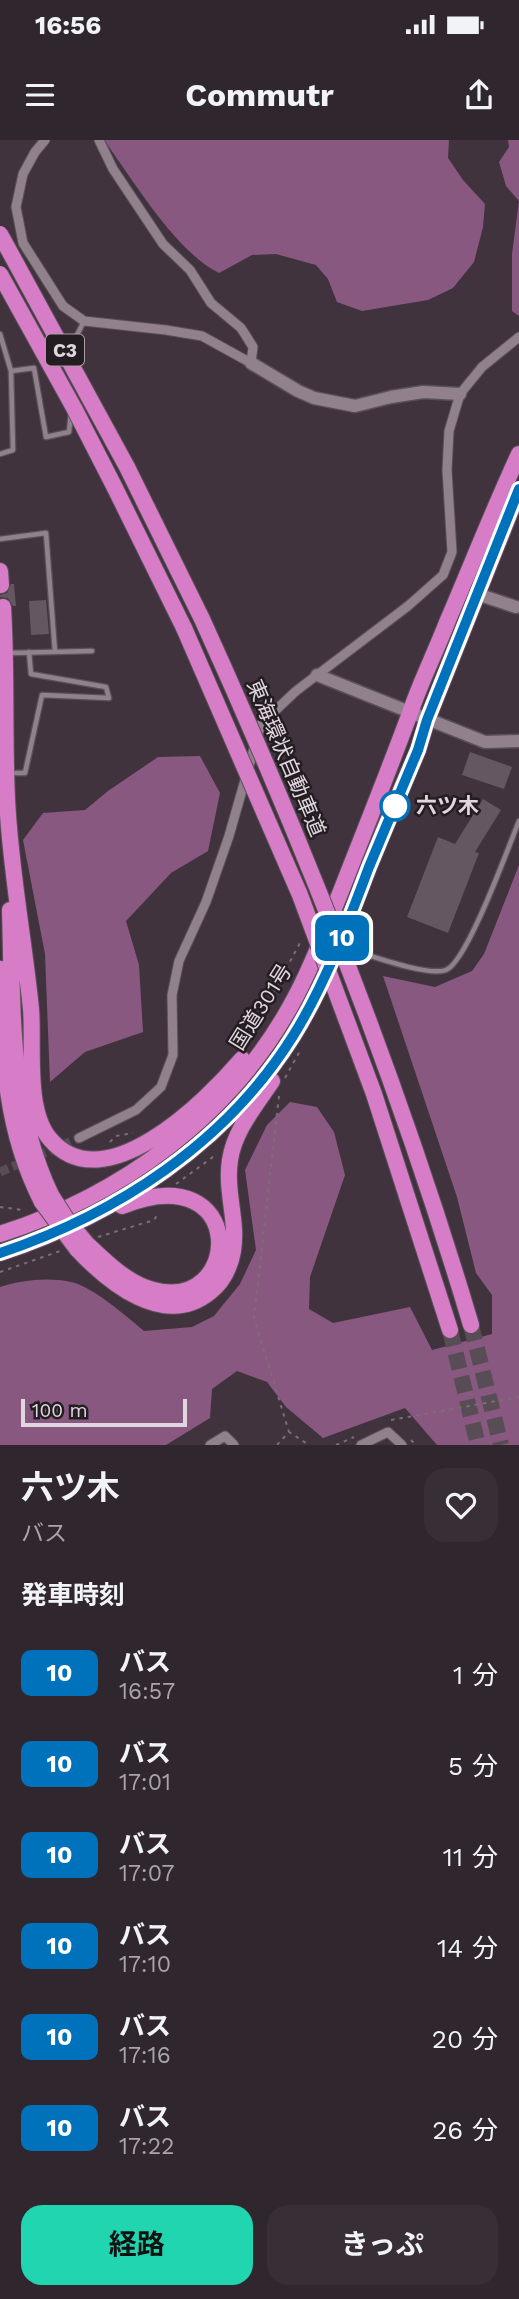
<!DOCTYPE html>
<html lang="ja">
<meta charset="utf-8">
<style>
body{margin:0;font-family:"Work Sans","Noto Sans JP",sans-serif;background:#382e36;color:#f1f3f6;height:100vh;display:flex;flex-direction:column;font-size:26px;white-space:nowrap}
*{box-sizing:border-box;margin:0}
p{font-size:23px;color:#a8a5aa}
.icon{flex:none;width:38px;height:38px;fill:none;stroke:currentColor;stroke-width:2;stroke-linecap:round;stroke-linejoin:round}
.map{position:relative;height:1305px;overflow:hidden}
.side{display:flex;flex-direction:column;background:#30262e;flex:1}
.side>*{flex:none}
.badge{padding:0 14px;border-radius:10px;font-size:24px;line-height:46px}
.scale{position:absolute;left:21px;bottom:18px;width:166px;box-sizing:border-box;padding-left:7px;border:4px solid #e0d7de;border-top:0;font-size:19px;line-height:24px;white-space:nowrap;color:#e0d7de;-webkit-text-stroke:5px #231d21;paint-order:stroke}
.map>.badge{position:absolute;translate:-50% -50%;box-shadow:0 0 0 4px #fff}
h2{padding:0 21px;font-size:26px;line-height:63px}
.round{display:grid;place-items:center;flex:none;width:74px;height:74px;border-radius:21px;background:#382e36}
.summary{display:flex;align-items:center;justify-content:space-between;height:119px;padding:0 21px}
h1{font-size:33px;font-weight:700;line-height:52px}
.button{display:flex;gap:14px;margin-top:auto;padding:14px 21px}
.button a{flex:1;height:80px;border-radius:21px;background:#20d5b0;color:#111;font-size:28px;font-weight:700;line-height:80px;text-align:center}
.button a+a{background:#382e36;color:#f1f3f6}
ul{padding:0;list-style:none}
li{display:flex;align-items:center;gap:21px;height:91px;padding:0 21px}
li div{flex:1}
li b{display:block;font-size:26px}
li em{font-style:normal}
li .badge{min-width:77px;font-weight:700;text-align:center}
.status{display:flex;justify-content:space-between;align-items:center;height:49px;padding:0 35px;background:#30262e;direction:ltr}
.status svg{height:19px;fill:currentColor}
header{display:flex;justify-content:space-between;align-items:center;height:91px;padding:0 21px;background:#30262e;font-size:32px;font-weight:700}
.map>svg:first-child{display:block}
.forest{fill:#895880}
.building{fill:#655762}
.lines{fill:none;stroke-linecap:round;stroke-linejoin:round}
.street-tunnel{stroke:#584c55;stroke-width:9;stroke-dasharray:9 4.5;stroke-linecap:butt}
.highway-tunnel{stroke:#584c55;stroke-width:16;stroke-dasharray:16 8;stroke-linecap:butt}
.lane-casing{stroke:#5a5058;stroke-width:7}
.street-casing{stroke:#5a5058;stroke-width:11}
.secondary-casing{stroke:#5a5058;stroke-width:15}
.highway-casing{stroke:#5a5058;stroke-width:18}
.path{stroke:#7a6e77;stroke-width:2;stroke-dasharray:3.5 5;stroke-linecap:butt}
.lane{stroke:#90818d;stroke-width:4.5}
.street{stroke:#90818d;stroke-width:9}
.secondary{stroke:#90818d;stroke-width:12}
.highway{stroke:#d77cc7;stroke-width:16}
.highway-bridge-casing{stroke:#5a5058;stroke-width:18;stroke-linecap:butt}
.highway-bridge{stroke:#d77cc7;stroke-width:16}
.line-casing{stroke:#fff;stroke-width:16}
.line{stroke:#0072bc;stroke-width:10}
.stop-dot{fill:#fff;stroke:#0072bc;stroke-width:3.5}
.labels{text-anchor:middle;stroke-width:5;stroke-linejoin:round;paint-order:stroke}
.shield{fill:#231d21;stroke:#a79fa5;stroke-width:2}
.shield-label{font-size:19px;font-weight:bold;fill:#e0d7de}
.street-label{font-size:21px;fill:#e0d7de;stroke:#231d21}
.stop-label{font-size:21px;font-weight:bold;fill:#e0d7de;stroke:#231d21;text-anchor:start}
</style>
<div class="status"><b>16:56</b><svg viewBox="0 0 49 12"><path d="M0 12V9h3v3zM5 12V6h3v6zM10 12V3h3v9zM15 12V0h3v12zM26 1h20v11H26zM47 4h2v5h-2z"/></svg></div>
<header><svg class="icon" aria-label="menu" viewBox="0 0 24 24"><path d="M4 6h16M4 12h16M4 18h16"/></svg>Commutr<svg class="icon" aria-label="share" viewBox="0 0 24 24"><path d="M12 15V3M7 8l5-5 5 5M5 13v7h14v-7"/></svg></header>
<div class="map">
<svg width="519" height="1305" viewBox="0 0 519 1305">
<rect width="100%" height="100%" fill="#40333d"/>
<path class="forest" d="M104,0H449L448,18L463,40L485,64L483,87L474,122L453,148L428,160L362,171L337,162L328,139L316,125L276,114L252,115L219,133C176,112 133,40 104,0Z
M508,0H519V176L512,171V114L519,61L506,46L499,22L509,7Z
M200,616L220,653L208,711L171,733L126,781L139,825L143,892L85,912L50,942L45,814L23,700L43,673L85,670L108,651L158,617Z
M519,725V1305H437L405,1268L323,1298L286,1267L267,1242L237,1231L212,1249L210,1278L166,1305H0V1147C23,1140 47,1137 71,1142C92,1146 127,1177 144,1191L192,1187L214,1176L240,1144L256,1110L245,1030L267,985L290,962L317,967L334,992L345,1035L310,1137L309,1169L333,1183L410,1167L432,1210L492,1194V1155L476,1133L457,1057L383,836L435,847L472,831L484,814Z"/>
<path class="building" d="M11,444H14L16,466H13L8,458L0,457V455L7,453Z
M46,460L49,494L31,495L29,461Z
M470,612L512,627L504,649L462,635Z
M483,659L501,670L475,712L479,713L448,793L407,777L438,697L455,704Z"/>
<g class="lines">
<path class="street-tunnel" d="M0,1032L79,998"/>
<path class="highway-tunnel" d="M471,1185L501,1305
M450,1190L478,1305"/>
<g class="lane-casing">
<path id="lane" d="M0,194L11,231L13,310L0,314
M74,219L75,199L84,181
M11,231L34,228L46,297L69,292L71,273
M0,399L46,393L55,512
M9,513L92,511
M16,633H25L42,555L109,558L106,547L31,534L29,512
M346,808C366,814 428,837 446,830C467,822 508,708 519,681"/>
</g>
<g class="street-casing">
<path id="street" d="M45,0L35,12L23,34L16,67L23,103L63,166L84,181L166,190L202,196L251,223L253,207L248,199L241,188L211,163L190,130L163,104L113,29L99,0
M79,998L136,970L161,947L173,915L172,855L179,821L206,762L229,696L261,584L296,551L408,466L443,435L452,412L447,330L449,291L460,254L482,227L519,197
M210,1305L225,1296L234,1305
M361,1305L388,1292L402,1305"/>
</g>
<g class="secondary-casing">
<path id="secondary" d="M251,223L298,251L314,258L355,266L391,257L423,252L460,254
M477,454L516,467
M317,535L485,602L519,601"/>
</g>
<g class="highway-casing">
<path id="highway" d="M127,327L202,479
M115,348L184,488
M0,431L1,445
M3,467C7,530 4,594 7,658C10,728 24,799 31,869C34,906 25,970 50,999C104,1063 206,961 242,919
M10,770C13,868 8,965 51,1055
M1,829C3,912 3,986 42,1062
M0,1094C120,1056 228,978 290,867C311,830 325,790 341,751C364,692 388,633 410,573C421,541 436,511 448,480C472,424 494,368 519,314
M87,1104C107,1123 127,1143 153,1150C243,1174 249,1015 122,1066
M77,1109C109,1143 164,1189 210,1152C223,1142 230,1127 233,1111C238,1081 225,1051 230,1020C234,991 256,965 272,941
M0,1113C117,1075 227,1002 293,896C324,846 344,792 365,737C382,694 400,652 418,610L427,580L519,350
M462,1155L471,1185
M441,1162L450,1190"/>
</g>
<path class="path" d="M235,907L268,863L302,799
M285,938L301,909
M279,956L254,1178L289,1292
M110,1002L116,996L133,993
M176,1044L217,1014
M0,1067L23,1070
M98,1097L154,1080L159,1072
M0,1132L60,1111
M391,1280L519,1257
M411,1300L416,1305
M277,1305L289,1292L309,1305
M336,1305L354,1297"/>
<use href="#lane" class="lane"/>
<use href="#street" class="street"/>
<use href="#secondary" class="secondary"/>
<use href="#highway" class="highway"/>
<g class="highway-bridge-casing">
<path id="highway-bridge" d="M0,94L127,327
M0,134L74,268L115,348
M202,479C302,699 391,923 462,1155
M184,488L300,755L374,954L441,1162
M51,1055L67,1080L87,1104
M42,1062L77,1109"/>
</g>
<use href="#highway-bridge" class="highway-bridge"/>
</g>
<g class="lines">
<g class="line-casing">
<path id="line" d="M0,1113C117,1074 226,1003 293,896C326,843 347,785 369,727C385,688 402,649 418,610L427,580L519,349"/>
</g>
<use href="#line" class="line"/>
</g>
<circle class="stop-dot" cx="395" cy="666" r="14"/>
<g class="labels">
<rect class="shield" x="46" y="194.5" width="38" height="31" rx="5"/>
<g class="shield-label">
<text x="65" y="217">C3</text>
</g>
<g class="street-label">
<text transform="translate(286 618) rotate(67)" y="7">東海環状自動車道</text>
<text transform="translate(261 867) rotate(-58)" y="7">国道301号</text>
</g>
<g class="stop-label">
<text x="416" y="673">六ツ木</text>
</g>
</g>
</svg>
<div class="scale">100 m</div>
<b class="badge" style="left:342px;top:798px;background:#0072bc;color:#fff">10</b>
</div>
<section class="side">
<div class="summary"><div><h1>六ツ木</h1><p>バス</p></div><a class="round"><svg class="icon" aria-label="heart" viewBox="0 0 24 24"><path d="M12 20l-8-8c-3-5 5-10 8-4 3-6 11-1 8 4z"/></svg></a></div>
<h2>発車時刻</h2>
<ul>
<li><span class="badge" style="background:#0072bc;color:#fff">10</span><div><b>バス</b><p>16:57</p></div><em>1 分</em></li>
<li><span class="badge" style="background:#0072bc;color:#fff">10</span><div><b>バス</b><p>17:01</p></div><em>5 分</em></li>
<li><span class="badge" style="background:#0072bc;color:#fff">10</span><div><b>バス</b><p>17:07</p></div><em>11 分</em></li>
<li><span class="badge" style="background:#0072bc;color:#fff">10</span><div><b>バス</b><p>17:10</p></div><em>14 分</em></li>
<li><span class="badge" style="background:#0072bc;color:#fff">10</span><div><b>バス</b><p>17:16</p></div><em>20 分</em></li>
<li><span class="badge" style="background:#0072bc;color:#fff">10</span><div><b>バス</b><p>17:22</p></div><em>26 分</em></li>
</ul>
<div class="button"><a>経路</a><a>きっぷ</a></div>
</section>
